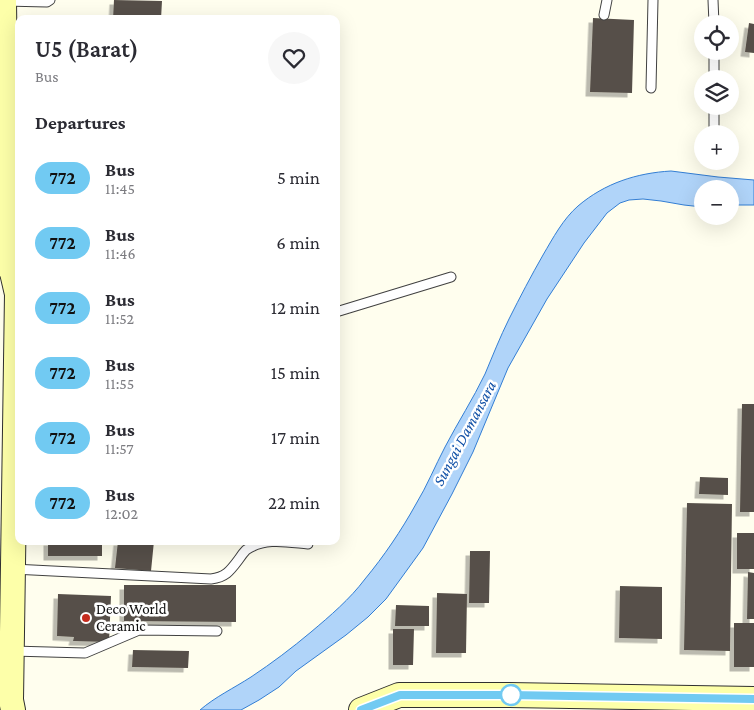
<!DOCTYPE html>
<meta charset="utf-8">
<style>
body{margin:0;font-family:"Crimson Pro",serif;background:#f7f7f7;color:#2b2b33;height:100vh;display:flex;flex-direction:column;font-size:19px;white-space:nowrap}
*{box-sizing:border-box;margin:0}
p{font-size:16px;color:#7c7c81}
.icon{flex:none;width:28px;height:28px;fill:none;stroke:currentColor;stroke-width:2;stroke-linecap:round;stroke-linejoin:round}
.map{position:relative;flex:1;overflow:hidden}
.sheet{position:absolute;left:15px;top:15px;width:325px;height:530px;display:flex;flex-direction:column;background:#fff;border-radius:10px;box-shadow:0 5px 20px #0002}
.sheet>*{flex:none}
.badge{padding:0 10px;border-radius:16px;font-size:18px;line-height:32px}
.buttons{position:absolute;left:694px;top:15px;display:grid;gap:10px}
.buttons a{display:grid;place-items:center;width:45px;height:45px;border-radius:50%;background:#fff;box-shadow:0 5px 20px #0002;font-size:25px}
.map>.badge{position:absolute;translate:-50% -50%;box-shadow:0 0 0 2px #fff}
h2{padding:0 20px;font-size:19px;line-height:45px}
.round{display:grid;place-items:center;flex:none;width:52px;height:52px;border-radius:26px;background:#f7f7f7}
.headline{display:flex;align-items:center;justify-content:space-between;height:85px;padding:0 20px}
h1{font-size:24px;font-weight:600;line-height:38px}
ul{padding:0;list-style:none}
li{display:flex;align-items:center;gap:15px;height:65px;padding:0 20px}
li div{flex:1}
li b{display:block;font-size:19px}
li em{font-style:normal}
li .badge{min-width:55px;font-weight:700;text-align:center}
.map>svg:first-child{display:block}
.water{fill:#b0d4f9;stroke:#337ed4}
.building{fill:#575049;filter:url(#shadow)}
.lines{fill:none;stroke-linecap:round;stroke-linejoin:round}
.lane-casing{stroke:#414141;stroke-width:11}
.secondary-casing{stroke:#303030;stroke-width:26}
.lane{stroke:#fff;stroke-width:9}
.secondary{stroke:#fdffa9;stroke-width:24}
.line-casing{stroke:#fff;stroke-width:11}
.line{stroke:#71caf2;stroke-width:8}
.poi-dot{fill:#c52c1e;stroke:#fff;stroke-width:2}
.stop-dot{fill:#fff;stroke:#71caf2;stroke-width:2.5}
.labels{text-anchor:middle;stroke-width:5;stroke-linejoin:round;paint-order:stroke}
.poi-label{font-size:15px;fill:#0e0e0e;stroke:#fff;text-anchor:start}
.water-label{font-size:16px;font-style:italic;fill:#1050a6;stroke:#fff}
</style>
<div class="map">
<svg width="754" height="710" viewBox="0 0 754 710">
<defs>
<filter id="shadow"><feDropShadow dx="-4.5" dy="4.5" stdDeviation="0" flood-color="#0004"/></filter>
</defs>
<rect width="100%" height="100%" fill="#fffeee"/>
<path class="water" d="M671,171L718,177L754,180V205H730V189H702V207L684,205L661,201L643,199L629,200L620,203L607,213L584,243L547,299L508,368L473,452L452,494L423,548L386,599L368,617L346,635L296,671L279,687L259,700L241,710H200C215,697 234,688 251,677C272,663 292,648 311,632C330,616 350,599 365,579C384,556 401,531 416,504C427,486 435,466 445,447C458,422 473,399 485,374C493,355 500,337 509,319C520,297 531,276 543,255C553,238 563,219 578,206C605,183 637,173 671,171Z"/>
<path class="building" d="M114,0L162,1L161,19H113Z
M593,18L634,20L632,93L590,92Z
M749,23L754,24V53L745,52Z
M742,404H754V512H740Z
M700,477L728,478V495L699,494Z
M687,503L732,504L730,651L684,650Z
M737,533H754V569H737Z
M48,541H102V556H48Z
M118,541H154L151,571L115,568Z
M470,551H490L489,603H469Z
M748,572L754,573V619H747Z
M124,585H236V622L124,621Z
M620,586L662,587V639L619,638Z
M437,593L467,594L466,653H436Z
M58,594L111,596L109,642L73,641L74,637L57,636Z
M396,605L429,606V626H395Z
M734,623H754V667H734Z
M393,629H414L413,665H393Z
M133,650L189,651L188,668L132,667Z"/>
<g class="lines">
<g class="lane-casing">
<path id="lane" d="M713,0L714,24
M4,1L47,2L50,0
M604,15L607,0
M714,79V51
M651,88L653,0
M714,132V106
M336,312L451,277
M13,569L211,579C226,577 230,571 239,559C241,556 243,553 246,550C265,537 287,542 308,544
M12,651L85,653L139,630L217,631"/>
</g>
<g class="secondary-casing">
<path id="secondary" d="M7,251L17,294L11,700L13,710
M4,265L7,251L4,0
M361,710L399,695H509L754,699"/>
</g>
<use href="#lane" class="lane"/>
<use href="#secondary" class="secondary"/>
</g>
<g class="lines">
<g class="line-casing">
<path id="line" d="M361,710L400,695H509L754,699"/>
</g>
<use href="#line" class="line"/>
</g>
<circle class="poi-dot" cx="86" cy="618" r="5"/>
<circle class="stop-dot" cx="511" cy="695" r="10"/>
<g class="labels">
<g class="poi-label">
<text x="96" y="614">Deco World<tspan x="96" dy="17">Ceramic</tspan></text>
</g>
<g class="water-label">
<text transform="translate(464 433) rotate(-62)" y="6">Sungai Damansara</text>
</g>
</g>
</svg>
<div class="buttons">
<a><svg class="icon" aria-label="locate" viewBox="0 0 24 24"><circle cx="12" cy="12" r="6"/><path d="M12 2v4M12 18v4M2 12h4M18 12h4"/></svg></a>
<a><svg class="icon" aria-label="layers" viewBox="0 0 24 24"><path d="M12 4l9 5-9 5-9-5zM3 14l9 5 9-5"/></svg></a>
<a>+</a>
<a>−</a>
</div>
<section class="sheet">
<div class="headline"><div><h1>U5 (Barat)</h1><p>Bus</p></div><a class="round"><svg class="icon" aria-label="heart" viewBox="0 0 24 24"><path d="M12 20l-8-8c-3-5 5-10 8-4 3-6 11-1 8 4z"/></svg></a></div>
<h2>Departures</h2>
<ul>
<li><span class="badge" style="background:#71caf2;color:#111">772</span><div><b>Bus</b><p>11:45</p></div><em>5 min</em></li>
<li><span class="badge" style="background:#71caf2;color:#111">772</span><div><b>Bus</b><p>11:46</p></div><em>6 min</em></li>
<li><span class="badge" style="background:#71caf2;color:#111">772</span><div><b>Bus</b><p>11:52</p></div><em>12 min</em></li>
<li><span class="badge" style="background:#71caf2;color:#111">772</span><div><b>Bus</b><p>11:55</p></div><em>15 min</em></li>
<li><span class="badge" style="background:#71caf2;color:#111">772</span><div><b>Bus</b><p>11:57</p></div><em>17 min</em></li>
<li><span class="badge" style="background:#71caf2;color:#111">772</span><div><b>Bus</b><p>12:02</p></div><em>22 min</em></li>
</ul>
</section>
</div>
